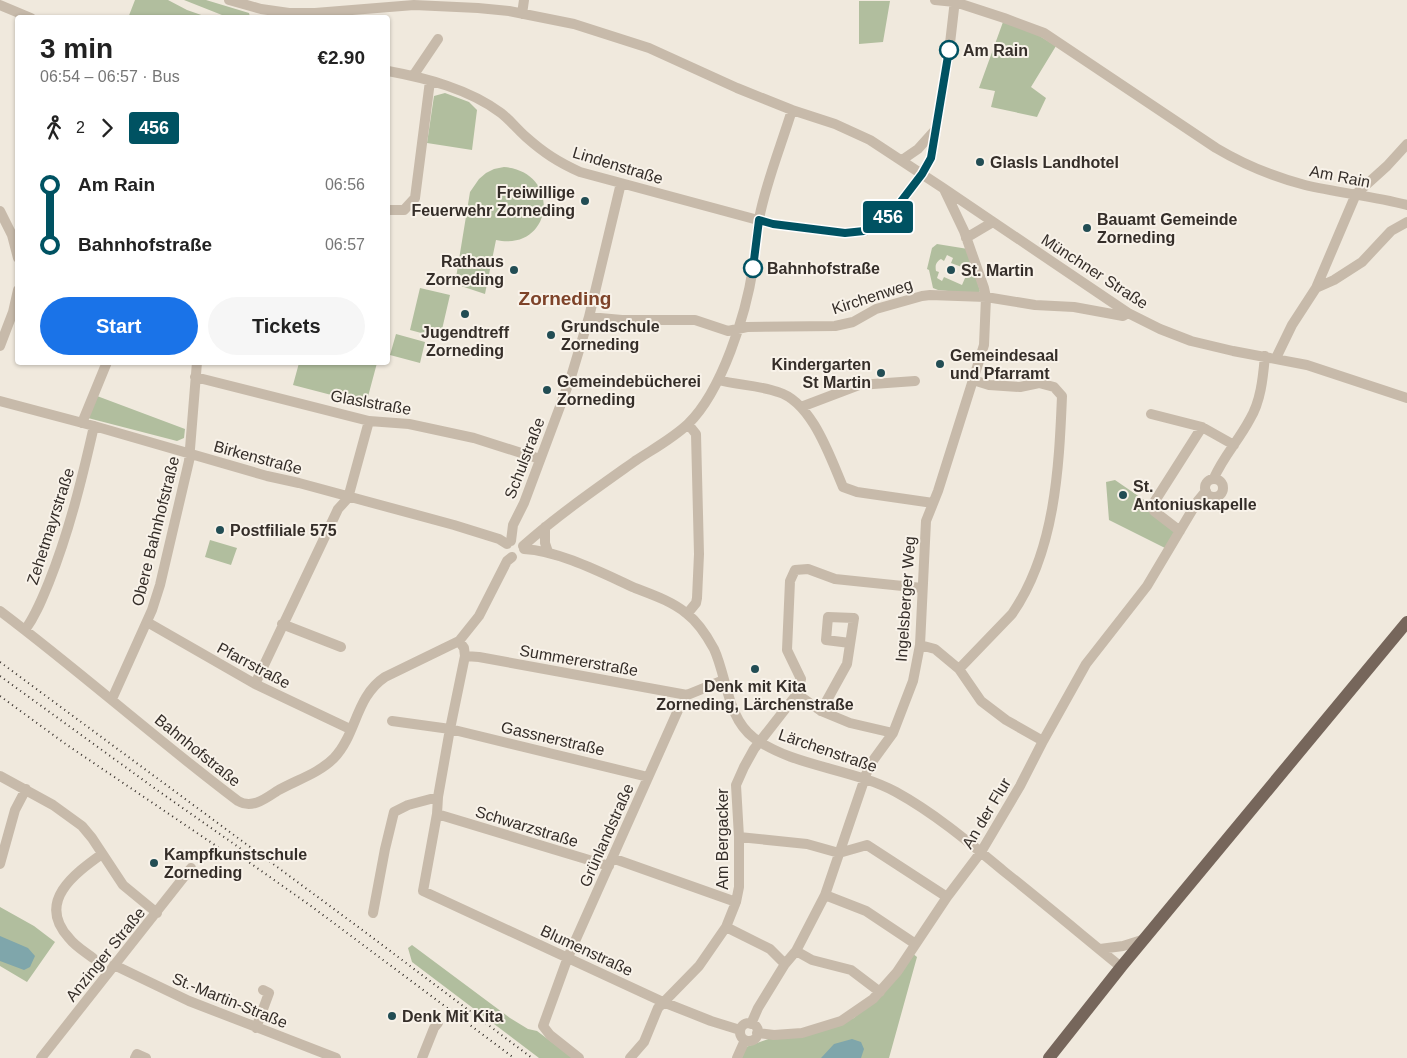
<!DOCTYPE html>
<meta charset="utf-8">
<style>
body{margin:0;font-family:Arial,sans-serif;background:#f6f6f6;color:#222;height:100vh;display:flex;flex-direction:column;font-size:19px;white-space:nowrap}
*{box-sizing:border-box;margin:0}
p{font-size:16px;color:#767676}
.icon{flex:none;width:28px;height:28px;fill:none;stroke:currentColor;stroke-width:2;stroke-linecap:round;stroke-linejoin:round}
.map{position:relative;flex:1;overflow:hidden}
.details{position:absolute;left:15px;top:15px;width:375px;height:350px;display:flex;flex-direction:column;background:#fff;border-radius:5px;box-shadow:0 1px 4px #0004}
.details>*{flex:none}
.badge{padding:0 10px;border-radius:4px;font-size:18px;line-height:32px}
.map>.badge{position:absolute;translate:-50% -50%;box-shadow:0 0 0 2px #fff}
.legs{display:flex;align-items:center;gap:8px;height:55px;padding:0 25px;font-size:16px}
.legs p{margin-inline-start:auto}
.headline{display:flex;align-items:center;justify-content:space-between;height:85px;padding:0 25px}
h1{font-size:28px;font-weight:600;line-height:38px}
.button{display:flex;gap:10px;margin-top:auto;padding:10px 25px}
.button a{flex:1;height:58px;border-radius:30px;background:#1a73e8;color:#fff;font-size:20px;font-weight:600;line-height:58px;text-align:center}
.button a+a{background:#f6f6f6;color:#222}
ul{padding:0 25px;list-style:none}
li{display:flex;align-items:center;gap:18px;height:60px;font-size:19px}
li i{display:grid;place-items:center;width:8px;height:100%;margin:0 6px;background:currentColor}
li i::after{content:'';width:12px;height:12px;margin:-6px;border:4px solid;border-radius:50%;background:#fff}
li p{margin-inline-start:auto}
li:first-child i{background:linear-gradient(#0000 50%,currentColor 0)}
li:last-child i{background:linear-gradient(currentColor 50%,#0000 0)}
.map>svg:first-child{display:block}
.green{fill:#b1be9e;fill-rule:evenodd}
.water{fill:#7fa6ab}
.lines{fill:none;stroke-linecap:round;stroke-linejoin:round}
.minor{stroke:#c7baaa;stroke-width:10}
.major{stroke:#76665b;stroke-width:12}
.rail{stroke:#352e29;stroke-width:2;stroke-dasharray:1 4;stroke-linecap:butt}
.line-1-casing{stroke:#fff;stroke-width:11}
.line-1{stroke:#005262;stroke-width:8}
.stop-1-dot{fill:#fff;stroke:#005262;stroke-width:2.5}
.poi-dot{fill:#224d54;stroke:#f8f2e9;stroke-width:2}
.labels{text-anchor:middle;stroke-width:4;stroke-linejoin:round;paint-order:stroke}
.stop-label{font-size:16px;font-weight:bold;fill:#352e29;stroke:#f8f2e9;text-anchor:start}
.poi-label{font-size:16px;font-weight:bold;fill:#352e29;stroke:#f8f2e9;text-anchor:start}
.street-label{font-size:16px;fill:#352e29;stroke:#f8f2e9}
.quarter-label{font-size:19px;font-weight:bold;fill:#7e4329;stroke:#f8f2e9}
</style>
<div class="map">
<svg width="1407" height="1058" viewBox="0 0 1407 1058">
<rect width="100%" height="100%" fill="#f0e9dd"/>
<path class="green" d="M135,0H168L187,10L207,17L128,18Z
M184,0H206L249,13L250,17H227Z
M859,1H890L883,42L859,44Z
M1003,22L1038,35L1056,46L1031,87L1046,98L1037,117L991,107L995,91L979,88Z
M445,93L469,102L477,110L472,150L427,143L434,96Z
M504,167C563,172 553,252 496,240L485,294L455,284L470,192L479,179L486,173L494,169Z
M937,244L968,249L980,291L978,294L938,290L933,288L929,270L927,269L932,248ZM947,255L953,258L951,263L967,269L968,271L962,285L944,277L942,281L937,278L939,272L936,271C935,265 936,262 941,259L944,261Z
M420,288L450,295L440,338L410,330Z
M396,334L425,342L420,363L390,355Z
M299,363H377L366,404L293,385Z
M97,396L185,429L184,438L177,441L88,418Z
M1115,480L1147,502L1151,505L1149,509L1177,530L1165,548L1109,520L1106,482Z
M210,540L237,548L231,565L205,557Z
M0,907L34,926L55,942L27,982L0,966Z
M412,945L510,1018L528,1029L537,1031L573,1058H539L412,962L408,948Z
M912,953L917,957L889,1058H741L746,1047L774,1037L854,1018Z"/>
<path class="water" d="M0,936L28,948L35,956L30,967L24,970L0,961Z
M852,1039L861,1042L864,1049L861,1058H821L834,1044Z"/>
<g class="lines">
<path class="minor" d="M229,0L261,9L289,13H315L414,5L478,8L509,11L574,24L649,48L737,88L792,110L835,124L870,140L943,188L1128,313L1160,329L1191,341L1233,351L1307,365L1407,398
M935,0L955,2L1004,18L1044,33L1216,148C1243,164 1274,177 1305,185C1339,193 1373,196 1407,205
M0,5L31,18
M522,14L524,0
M388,71C426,78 469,89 501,113C510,120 517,129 526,137C544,153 558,162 580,172L773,224L845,233L865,231L893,212L922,174L931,158L949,52L955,0
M413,76L438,39
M902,160L918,149L936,129
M388,210H404L415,198L430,81
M0,211L12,235L18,258
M966,238L993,222
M1316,288L1334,280L1362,262L1391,231L1407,222
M589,317L622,320H695L728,331L747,327L835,326L853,322L876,309L922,296L930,295L986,297L1035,305L1074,307L1123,316L1128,313
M0,346L13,312L18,290
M1276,358L1292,325L1316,288L1356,194L1387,166L1407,144
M195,377L369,421L409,424L474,438L540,459
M718,380C737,385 758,385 778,392C812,402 830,457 843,487L857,492L933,503
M0,401L94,426L267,476L299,483L454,525L499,539L507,544
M801,407L859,385L915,381
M1151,414L1202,427L1234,445
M82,423L107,362
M1214,478C1223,457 1239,440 1250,419C1261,401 1263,377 1265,356
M1205 488a9 9 0 1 1 18 0a9 9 0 1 1-18 0Z
M545,527V543L548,552
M1180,531L1154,511L1153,504L1202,427
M511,541L513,525L524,503L571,377L589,317L621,183
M523,546C558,515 597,488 635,461C653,449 672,439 688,424C722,391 746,314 753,268C756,252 756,235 759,219C766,182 781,146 792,110
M524,549C560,551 602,573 635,588C653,595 671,601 686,613C698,622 707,636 714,649C727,677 727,718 754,738C794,767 851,768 896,792C936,814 971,844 1006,873C1045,904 1083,936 1121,967
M0,611C81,672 157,740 238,801C252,809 265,799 277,791C296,780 318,774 334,758C357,734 355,697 385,677L459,641L479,616L507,561L512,557
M687,614L696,603L697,598L699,554L696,434L688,424
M147,622L255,684L350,729
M282,624L341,647
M25,630C36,615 42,599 49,582C69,532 82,479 94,426
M459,641L464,648L465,656L450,729L438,797L437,814L423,891L663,1002L711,1021L740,1030
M920,645L935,649L959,669L981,701L1006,720L1043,741
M465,656L479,657L687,695
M959,669L1012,614C1055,552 1059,469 1062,396L1054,387L1039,383L1020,387L989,385L973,380
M255,684L338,509L348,498L369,421
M797,694L821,711L850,723L893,733
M112,699L152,610L160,585L189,461L197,362
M821,711L847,664L854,618L828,617L826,640L850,643
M392,721L450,729L648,777
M0,776L53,805L82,826L92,838L123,885L157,913
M437,814L609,866
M739,837L807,844L839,853L867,845L947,897
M612,858L736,902
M0,864L15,810L26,789
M825,895L866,911L914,943
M373,913L385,849L394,812L408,805L438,797
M726,927L770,949L785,964
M1100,949L1123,946L1145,939
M796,951L812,960L851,970L880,992
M93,958C85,952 75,946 69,938C36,902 74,874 102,854
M114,965L189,1001L336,1058
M740 1032a9 9 0 1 1 18 0a9 9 0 1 1-18 0Z
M751,1024L758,1008L785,964L796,951L825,895L869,766L893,733L913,681L920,645L926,521L938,491L984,345L986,297L984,288L964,231L944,189
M256,1028L269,993L263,990
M757,1033L774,1035L802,1033L841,1021L873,999L897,972L947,897L981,852L1020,786L1043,741L1086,664L1147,586L1197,502L1206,491
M41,1058L191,868
M135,1058L137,1054L146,1058
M422,1058L434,1028L438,1023
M579,1058L550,1035L543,1026L568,957L679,708L687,695L724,680
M630,1058L644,1042L658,1008L699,966L726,927L736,902L739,887V837L736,785L744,767L754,749L797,694L801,679L787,650L790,581L795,570L808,569L835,579L922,588
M737,1058L745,1040"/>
<path class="major" d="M1049,1058L1121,967L1407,622"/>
<path class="rail" d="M0,662L365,932L532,1058
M0,676L157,790L244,851
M0,696L67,745L237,860
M233,851L311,906L514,1058"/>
</g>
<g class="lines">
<g class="line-1-casing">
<path id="line-1" d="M753,268L759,220L773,224L845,233L864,231L893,212L922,174L931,158L949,50"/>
</g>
<use href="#line-1" class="line-1"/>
</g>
<g class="stop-1-dot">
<circle cx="949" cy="50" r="9"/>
<circle cx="753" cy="268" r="9"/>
</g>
<g class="poi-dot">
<circle cx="980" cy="162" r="5"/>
<circle cx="585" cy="201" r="5"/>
<circle cx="1087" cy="228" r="5"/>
<circle cx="514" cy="270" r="5"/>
<circle cx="951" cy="270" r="5"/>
<circle cx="465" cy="314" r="5"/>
<circle cx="551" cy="335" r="5"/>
<circle cx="940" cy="364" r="5"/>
<circle cx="881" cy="373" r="5"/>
<circle cx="547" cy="390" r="5"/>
<circle cx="1123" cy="495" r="5"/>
<circle cx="220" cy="530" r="5"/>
<circle cx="755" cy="669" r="5"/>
<circle cx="154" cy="863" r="5"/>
<circle cx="392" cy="1016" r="5"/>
</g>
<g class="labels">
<g class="stop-label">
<text x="963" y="56">Am Rain</text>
<text x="767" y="274">Bahnhofstraße</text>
</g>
<g class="poi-label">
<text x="990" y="168">Glasls Landhotel</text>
<text x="575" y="198" text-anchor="end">Freiwillige<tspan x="575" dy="18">Feuerwehr Zorneding</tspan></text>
<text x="1097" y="225">Bauamt Gemeinde<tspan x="1097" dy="18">Zorneding</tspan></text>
<text x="504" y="267" text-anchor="end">Rathaus<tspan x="504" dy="18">Zorneding</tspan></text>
<text x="961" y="276">St. Martin</text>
<text x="561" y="332">Grundschule<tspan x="561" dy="18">Zorneding</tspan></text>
<text x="465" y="338" text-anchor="middle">Jugendtreff<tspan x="465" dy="18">Zorneding</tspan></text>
<text x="950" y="361">Gemeindesaal<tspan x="950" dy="18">und Pfarramt</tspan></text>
<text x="871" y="370" text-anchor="end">Kindergarten<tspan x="871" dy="18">St Martin</tspan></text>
<text x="557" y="387">Gemeindebücherei<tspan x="557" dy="18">Zorneding</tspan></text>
<text x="1133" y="492">St.<tspan x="1133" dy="18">Antoniuskapelle</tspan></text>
<text x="230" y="536">Postfiliale 575</text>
<text x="755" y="692" text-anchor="middle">Denk mit Kita<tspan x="755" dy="18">Zorneding, Lärchenstraße</tspan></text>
<text x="164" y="860">Kampfkunstschule<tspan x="164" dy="18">Zorneding</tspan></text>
<text x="402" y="1022">Denk Mit Kita</text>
</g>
<g class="street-label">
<text transform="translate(618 165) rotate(17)" y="6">Lindenstraße</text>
<text transform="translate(1340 176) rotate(11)" y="6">Am Rain</text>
<text transform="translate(1095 271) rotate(33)" y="6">Münchner Straße</text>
<text transform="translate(872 296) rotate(-18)" y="6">Kirchenweg</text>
<text transform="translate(371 402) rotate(10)" y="6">Glaslstraße</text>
<text transform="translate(258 457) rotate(15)" y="6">Birkenstraße</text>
<text transform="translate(524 458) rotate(-69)" y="6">Schulstraße</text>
<text transform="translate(50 526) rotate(-72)" y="6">Zehetmayrstraße</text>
<text transform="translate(155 531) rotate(-76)" y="6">Obere Bahnhofstraße</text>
<text transform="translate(905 599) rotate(-86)" y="6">Ingelsberger Weg</text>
<text transform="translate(579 660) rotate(10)" y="6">Summererstraße</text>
<text transform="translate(254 665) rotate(28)" y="6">Pfarrstraße</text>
<text transform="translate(553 738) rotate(13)" y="6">Gassnerstraße</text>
<text transform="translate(198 750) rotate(39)" y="6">Bahnhofstraße</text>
<text transform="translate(828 750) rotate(19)" y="6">Lärchenstraße</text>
<text transform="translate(986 813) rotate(-59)" y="6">An der Flur</text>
<text transform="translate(527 826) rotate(17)" y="6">Schwarzstraße</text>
<text transform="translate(606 835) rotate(-66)" y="6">Grünlandstraße</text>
<text transform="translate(722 839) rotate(-90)" y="6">Am Bergacker</text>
<text transform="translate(587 950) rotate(25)" y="6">Blumenstraße</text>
<text transform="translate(105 954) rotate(-51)" y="6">Anzinger Straße</text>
<text transform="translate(230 1000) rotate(22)" y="6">St.-Martin-Straße</text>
</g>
<g class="quarter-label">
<text x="565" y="305">Zorneding</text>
</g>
</g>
</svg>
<b class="badge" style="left:888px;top:217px;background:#005262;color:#fff">456</b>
<section class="details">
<div class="headline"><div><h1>3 min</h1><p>06:54 – 06:57 · Bus</p></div><b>€2.90</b></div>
<div class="legs"><svg class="icon" aria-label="walk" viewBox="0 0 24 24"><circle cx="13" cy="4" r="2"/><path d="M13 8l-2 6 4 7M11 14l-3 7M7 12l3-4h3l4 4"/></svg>2<svg class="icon" aria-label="forward" viewBox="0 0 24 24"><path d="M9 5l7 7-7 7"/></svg><b class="badge" style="background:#005262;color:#fff">456</b></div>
<ul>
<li><i style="color:#005262"></i><b>Am Rain</b><p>06:56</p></li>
<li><i style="color:#005262"></i><b>Bahnhofstraße</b><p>06:57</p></li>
</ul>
<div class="button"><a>Start</a><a>Tickets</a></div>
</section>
</div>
